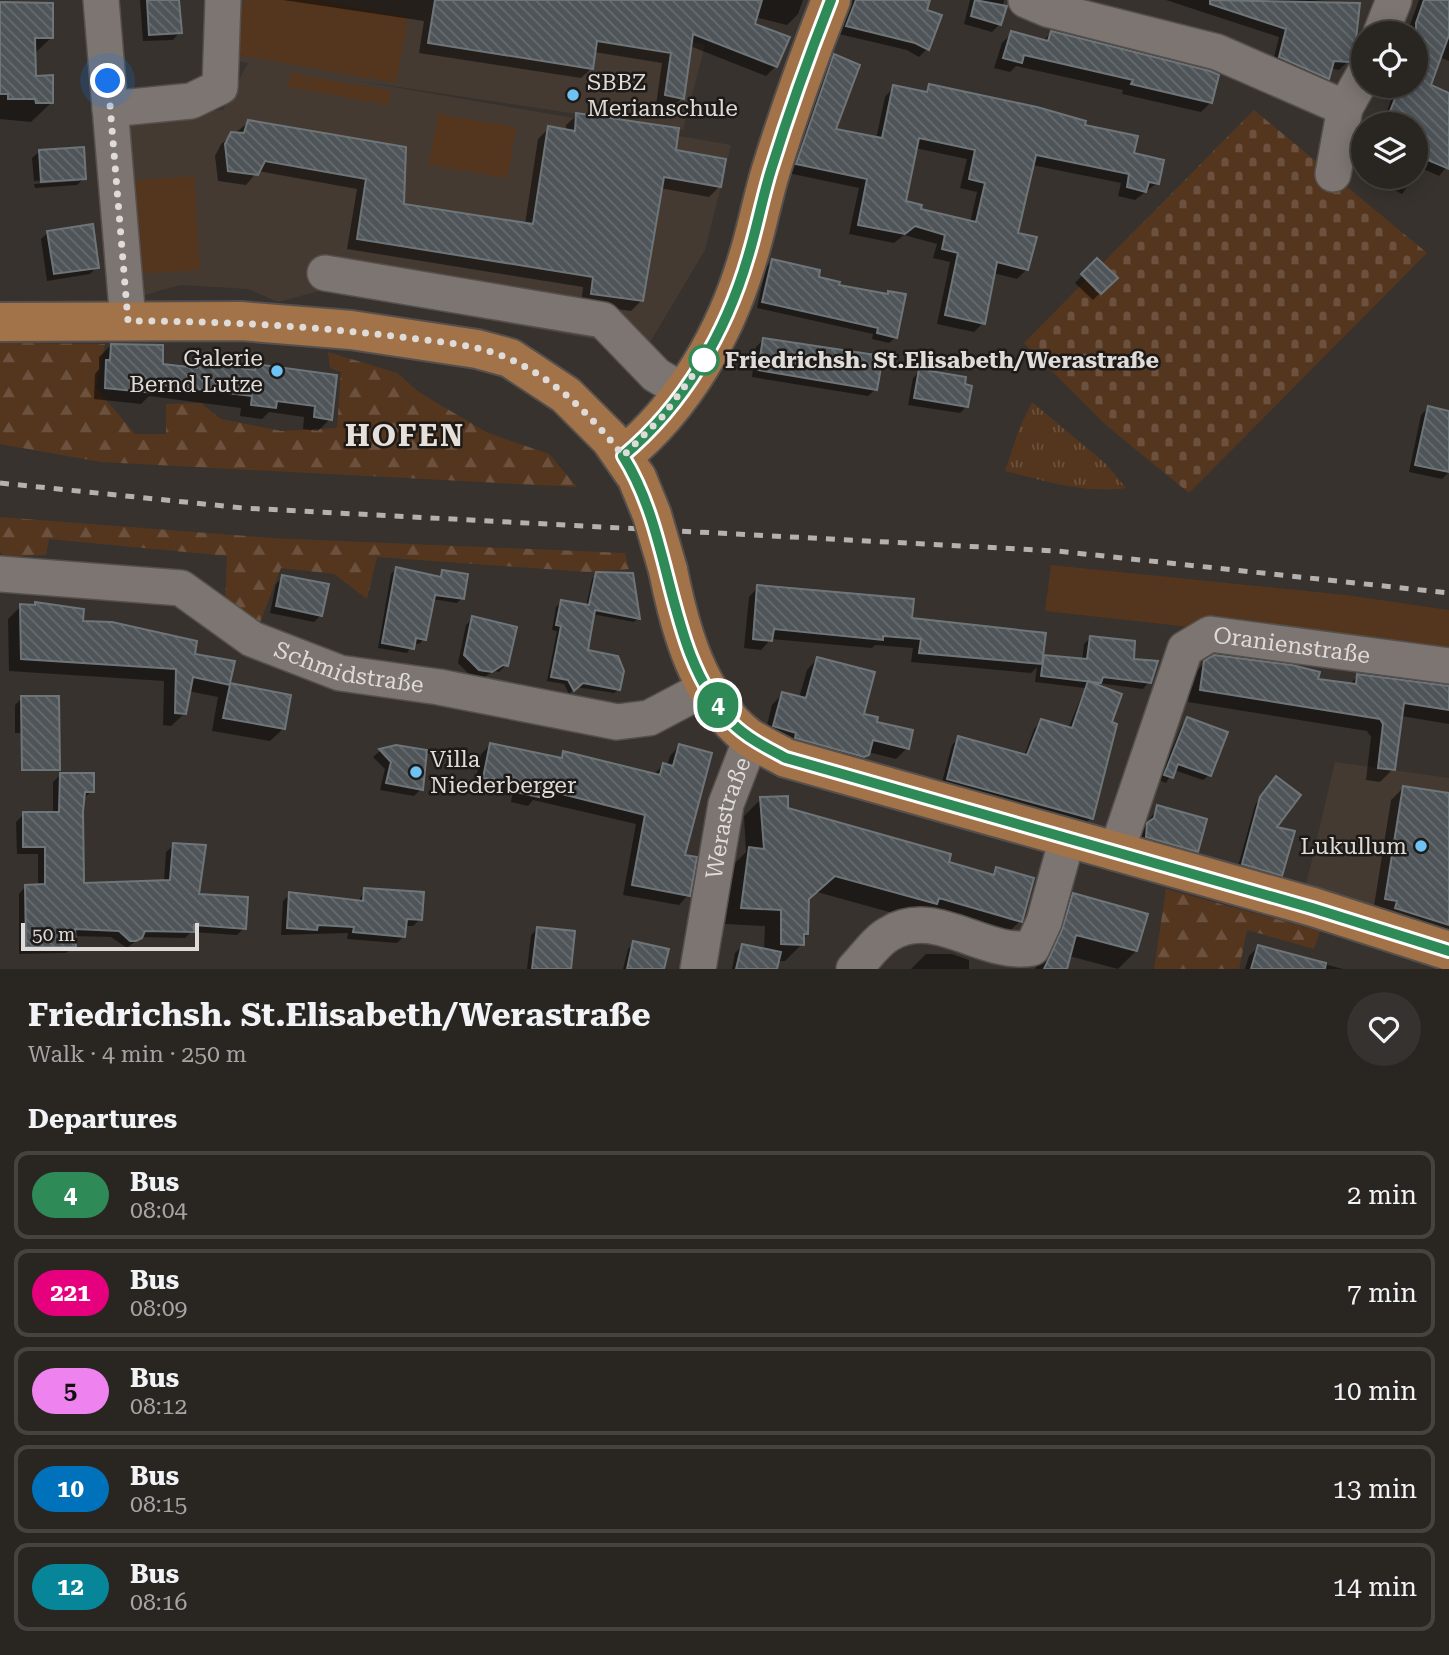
<!DOCTYPE html>
<meta charset="utf-8">
<style>
body{margin:0;font-family:"Roboto Serif",serif;background:#35322f;color:#f1f3f6;height:100vh;display:flex;flex-direction:column;font-size:26px;white-space:nowrap}
*{box-sizing:border-box;margin:0}
p{font-size:23px;color:#a5a5a5}
.icon{flex:none;width:38px;height:38px;fill:none;stroke:currentColor;stroke-width:2;stroke-linecap:round;stroke-linejoin:round}
.map{position:relative;height:969px;overflow:hidden}
.drawer{display:flex;flex-direction:column;background:#292622;flex:1}
.drawer>*{flex:none}
.badge{padding:0 14px;border-radius:23px;font-size:24px;line-height:46px}
.controls{position:absolute;left:1351px;top:21px;display:grid;gap:14px}
.controls a{display:grid;place-items:center;width:77px;height:77px;border-radius:50%;background:#292622;box-shadow:0 4px 18px #0003,0 0 0 2px #454340;font-size:35px}
.scale{position:absolute;left:21px;bottom:18px;width:178px;box-sizing:border-box;padding-left:7px;border:4px solid #dfdbd9;border-top:0;font-size:19px;line-height:24px;white-space:nowrap;color:#dfdbd9;-webkit-text-stroke:5px #1d1a18;paint-order:stroke}
.you{position:absolute;width:35px;height:35px;margin:-18px;border:5px solid #fff;border-radius:50%;background:#1a73e8;box-shadow:0 0 0 10px #1a73e833}
.map>.badge{position:absolute;translate:-50% -50%;box-shadow:0 0 0 4px #fff}
h2{padding:0 28px;font-size:26px;line-height:63px}
.round{display:grid;place-items:center;flex:none;width:74px;height:74px;border-radius:37px;background:#35322f}
.overview{display:flex;align-items:center;justify-content:space-between;height:119px;padding:0 28px}
h1{font-size:33px;font-weight:700;line-height:52px}
ul{padding:0;list-style:none}
li{display:flex;align-items:center;gap:21px;height:88px;margin:0 14px 10px;padding:0 14px;border:4px solid #454340;border-radius:14px}
li div{flex:1}
li b{display:block;font-size:26px}
li em{font-style:normal}
li .badge{min-width:77px;font-weight:700;text-align:center}
.map>svg:first-child{display:block}
.built{fill:#453a32}
.green{fill:#54361e}
.forest{fill:url(#forest-firs)}
.cemetery{fill:url(#cemetery-stones)}
.park{fill:url(#park-tufts)}
.shadow{fill:#0007;fill-rule:evenodd}
.building{fill:url(#building-back-hatch);stroke:#6e7579;stroke-width:2;fill-rule:evenodd}
.lines{fill:none;stroke-linecap:round;stroke-linejoin:round}
.minor-casing{stroke:#55504d;stroke-width:38}
.major-casing{stroke:#55504d;stroke-width:42}
.minor{stroke:#7c7571;stroke-width:35}
.major{stroke:#a27248;stroke-width:38}
.rail{stroke:#b5b1af;stroke-width:5;stroke-dasharray:9 9;stroke-linecap:butt}
.major-bridge-casing{stroke:#55504d;stroke-width:42;stroke-linecap:butt}
.major-bridge{stroke:#a27248;stroke-width:38}
.line-casing{stroke:#fff;stroke-width:16}
.line{stroke:#2e8b57;stroke-width:10}
.walk{stroke:#dfdbd9;stroke-width:7;stroke-dasharray:0 12.6}
.poi-dot{fill:#6fc2f4;stroke:#1d1a18;stroke-width:2.5}
.stop-dot{fill:#fff;stroke:#2e8b57;stroke-width:3.5}
.labels{text-anchor:middle;stroke-width:5;stroke-linejoin:round;paint-order:stroke}
.poi-label{font-size:23px;fill:#dfdbd9;stroke:#1d1a18;text-anchor:start}
.stop-label{font-size:23px;font-weight:bold;fill:#dfdbd9;stroke:#1d1a18;text-anchor:start}
.street-label{font-size:23px;fill:#dfdbd9;stroke:#1d1a18}
.district-label{font-size:30px;font-weight:bold;letter-spacing:2px;fill:#e6dfda;stroke:#1d1a18}
</style>
<div class="map">
<svg width="1449" height="969" viewBox="0 0 1449 969">
<defs>
<pattern id="forest-firs" width="22" height="20" patternUnits="userSpaceOnUse" patternTransform="scale(1.75)"><rect width="22" height="20" fill="#54361e"/><path d="M5 1l3.5 6h-7zM16 11l3.5 6h-7z" fill="#6c523e"/></pattern>
<pattern id="cemetery-stones" width="16" height="16" patternUnits="userSpaceOnUse" patternTransform="scale(1.75)"><rect width="16" height="16" fill="#54361e"/><path d="M2 7V4a2 2 0 0 1 4 0v3zM10 15v-3a2 2 0 0 1 4 0v3z" fill="#6c523e"/></pattern>
<pattern id="park-tufts" width="24" height="20" patternUnits="userSpaceOnUse" patternTransform="scale(1.75)"><rect width="24" height="20" fill="#54361e"/><path d="M3 7l-1-3M5 7V3M7 7l1-3M15 17l-1-3M17 17v-4M19 17l1-3" fill="none" stroke="#6c523e"/></pattern>
<pattern id="building-back-hatch" width="6" height="6" patternUnits="userSpaceOnUse" patternTransform="scale(1.75)"><rect width="6" height="6" fill="#4e5458"/><path d="M-1 5l2 2M0 0l6 6M5-1l2 2" fill="none" stroke="#676c6f"/></pattern>
</defs>
<rect width="100%" height="100%" fill="#37322e"/>
<path class="built" d="M233,0H638L634,22L705,45L683,130L352,80L731,145L705,250L646,349L323,290L278,302L248,289L180,285L134,298L120,116L223,110L248,63L225,59Z
M1335,762L1449,778V928L1306,885Z"/>
<path class="green" d="M244,0H314L408,17L396,83L234,54Z
M290,73L391,91L388,105L288,87Z
M438,114L516,127L508,178L429,165Z
M194,176L200,270L134,274L128,181Z
M1051,565L1346,595L1449,610V656L1045,611Z"/>
<path class="forest" d="M0,343L105,344L96,388L135,434H166V404L201,403L221,419L281,431L337,428L341,372L330,368L328,352L397,373L420,393L488,433L549,454L577,487L101,462L0,444Z
M0,517L271,538L625,553L629,569L588,572L377,557L367,599L334,574L281,568L259,625L225,603L227,556L49,539L46,555L4,557L0,551Z
M1166,889L1320,931L1314,949L1247,930L1239,969H1154Z"/>
<path class="cemetery" d="M1254,110L1427,253L1189,493L1107,426L1024,343Z"/>
<path class="park" d="M1032,402L1106,464L1126,488C1083,494 1046,481 1005,471L1019,429Z"/>
<path class="shadow" d="M140,0H178L180,32L173,40L143,41Z
M283,0H803L798,14L787,25L755,17L753,25L776,66L766,76L690,46L682,98L672,108L656,105L662,63L594,52L592,68L581,78L419,53L424,21Z
M853,0H928L925,11L927,49L919,57L907,50L839,34Z
M970,0H1004L1000,24L992,32L964,24Z
M1166,0H1312L1358,4L1352,57L1339,70L1330,68L1327,78L1319,86L1272,65L1279,37Z
M1419,0H1449V61L1439,57L1429,86L1449,95V164L1439,176L1419,167L1416,174V124H1371L1379,116L1384,119L1396,86H1416V33H1407Z
M0,3L51,38L33,55L34,78L52,102L31,122L0,119Z
M1012,33L1044,40L1051,33L1211,102L1201,112L1122,94L1123,90L1016,66L1010,72L994,68L1002,43Z
M834,56L833,130L876,139L885,97L894,87L923,93L929,86L1083,126L1132,154L1157,183L1135,200L1118,196L1121,183L1032,165L1016,234L1027,269L1017,279L993,273L983,323L974,332L937,324L950,262L933,258L937,244L904,235L894,243L849,234L859,188L788,173L825,66ZM915,148L967,159L960,188L977,192L970,223L919,210L904,203Z
M577,115L674,151L719,187L709,197L660,188L641,301L631,311L581,304L583,287L347,249L357,189L258,171L246,185L218,181L215,156L221,144L249,122L404,149L402,206L525,224L538,139L549,128L566,131V125Z
M1363,139V174L1350,166Z
M40,151L84,178L77,185L35,188L34,184L79,181V178L34,181L32,158Z
M1369,177H1414L1402,194Z
M48,232L97,267L90,274L47,281L41,239Z
M1097,260L1115,278L1093,300L1075,283Z
M772,261L837,286L886,296L889,293L896,337L889,343L872,339L873,334L757,308L766,267Z
M763,340L876,389L868,396L752,377L756,347Z
M111,345L161,365L194,369L198,365L251,371L257,365L335,377L330,419L318,431L303,429L304,417L269,412L262,419L240,416L241,408L149,396L141,404L94,399L95,374L99,369V357Z
M920,371L963,386L967,406L960,413L908,405L913,378Z
M1428,408L1449,413V472L1442,479L1409,472L1421,415Z
M396,569L437,578L443,572L462,598L457,603L432,599L424,639L419,644L413,643L407,653L378,648L391,574Z
M597,574L638,618L634,622L592,614L586,651L619,689L614,693L576,687L569,694L564,684L547,681L557,631L552,630L556,607L561,602L586,606L592,579Z
M283,577L321,615L314,622L270,613L276,584Z
M758,587L910,620L1041,660L1044,656L1082,661L1084,644L1090,638L1132,660L1149,682L1143,689L1098,683L1095,686L1110,723L1091,818L1084,825L941,786L952,745L959,738L1024,756L1034,729L1041,721L1068,729L1085,688L1035,682L1037,667L1031,673L911,662L913,648L875,645L872,648L771,639L761,650L744,648L749,597Z
M21,606H66L65,610L81,622L193,655L228,684L289,696L283,729L270,741L212,731L218,697L188,691L184,714L171,726L163,725L164,681L9,671L8,619Z
M473,618L506,665L499,672L494,671L483,678L471,676L458,663L466,625Z
M817,659L862,715L907,748L896,759L868,752L856,765L764,737L772,705L782,694L799,698L807,670Z
M1205,662L1349,685L1358,676L1449,687V724L1401,716L1393,769L1380,782L1366,780L1371,737L1367,731L1188,702L1192,676Z
M22,698L51,734L15,733V705Z
M1188,719L1209,775L1203,780L1174,770L1166,783L1159,780L1182,725Z
M490,745L558,759L564,753L653,775L663,765L667,766L670,756L679,746L683,856L688,895L679,905L623,895L636,824L533,800L528,806L511,802L513,791L474,787L481,754Z
M396,746L421,789L414,796L380,790L385,769L373,757L380,751Z
M60,775L92,791L83,799V885L164,882L166,852L174,845L197,895L244,928L237,935L191,932L185,938L141,937L127,948L111,937L74,936V946L66,953L19,954V894L26,886H38V854H17L16,822L24,814H53V782Z
M1270,784L1281,875L1275,880L1237,870L1255,805Z
M1404,787L1449,795V941L1373,912L1391,800Z
M761,799L947,863L990,876L997,869L1020,921L1003,938L918,920L817,892L807,900V934L802,944L785,961H777L775,969H732L735,953L742,946L764,950L765,926L725,924L732,866L746,852L744,816Z
M1158,807L1196,851L1189,858L1140,844L1141,832Z
M365,890L420,919L413,926H404V936L397,943L347,939L348,933L281,935L283,901L290,894L358,902Z
M1073,895L1136,951L1118,969L1069,956L1065,969H1035L1046,947L1055,913Z
M538,928L569,969H527L531,935Z
M634,943L662,969H623L628,949Z
M1258,947L1343,969H1245L1249,956Z
M926,954H952L969,960V969H911Z"/>
<path class="building" d="M147,0H179L182,33L149,35Z
M435,0H762L755,24L790,37L777,67L693,34L684,99L665,95L671,53L597,41L593,69L428,43Z
M856,0H930L927,10L942,15L929,50L915,43L846,26Z
M975,0L1007,6L1001,25L971,16Z
M1210,0L1360,3L1354,58L1349,62L1334,61L1329,79L1279,57L1286,29L1210,4Z
M1424,0H1449V35L1431,85L1449,93V169L1416,155V124H1385L1400,86H1416V23Z
M0,2L53,3V38H35L36,76L53,75V103H36L35,99H8V94H0Z
M1011,31L1048,41L1051,31L1210,71L1219,75L1212,103L1131,84L1133,80L1024,55L1022,63L1003,58Z
M834,54L860,65L836,129L882,138L893,85L927,92L929,84L1037,107L1086,121L1085,125L1138,136L1134,153L1164,160L1159,184L1149,182L1146,192L1127,187L1129,174L1036,155L1018,233L1037,237L1028,270L997,262L985,324L945,315L958,253L942,249L945,235L915,226L905,234L858,225L867,179L796,164ZM919,138L975,150L969,179L985,183L976,222L921,209L922,205L906,201Z
M576,113L679,128L676,150L726,159L721,187L664,177L643,301L591,294L593,277L357,239L366,179L265,161L258,175L228,171L225,144L231,132L244,133L248,120L406,147L404,204L533,224L548,126L575,131Z
M84,147L86,179L41,182L39,150Z
M93,224L99,268L54,274L47,231Z
M1097,258L1118,278L1101,294L1081,274Z
M772,259L820,270L819,277L840,282L839,285L888,294V291L906,294L897,338L877,333L878,328L762,302Z
M763,338L883,356L877,390L758,370Z
M111,344L163,345V364L197,368V363L255,370L256,364L337,375L332,420L314,417L315,406L277,401L276,408L251,405L252,396L155,384L154,393L105,388L106,360H110Z
M919,369L966,377L965,384L972,386L968,407L914,398Z
M1428,406L1449,411V472L1415,465Z
M396,567L441,577L442,570L468,574L464,599L435,595L426,640L416,638L414,649L382,643Z
M596,572L633,573L640,619L595,610L588,650L618,656L624,671L620,690L583,683L574,691L568,680L551,677L561,626L556,625L561,600L589,605Z
M282,575L329,584L322,616L276,606Z
M757,585L914,599L912,618L1046,633L1042,664L919,653L921,639L883,636V640L774,629L772,641L753,639Z
M35,602L84,609L83,621L112,622L197,641L195,654L235,661L230,683L291,695L285,729L223,718L230,685L193,677L186,714L175,713L176,669L21,659L20,604L35,605Z
M472,616L517,627L508,666L503,665L492,672L479,670L464,655Z
M1090,636L1135,641L1134,659L1158,661L1151,683L1103,677L1101,683L1041,676L1044,655L1087,659Z
M1214,655L1292,665L1320,672L1318,679L1356,684L1357,674L1449,686V710L1404,703L1395,770L1378,768L1383,724L1380,719L1200,690L1204,661Z
M817,657L875,672L864,714L878,717L877,722L913,730L909,749L873,740L869,755L864,757L795,738L796,733L773,726L782,692L806,698Z
M1088,681L1122,694L1112,722L1117,724L1093,819L947,779L958,736L1027,755L1041,719L1072,728Z
M21,696H59L60,770H22Z
M1187,717L1228,732L1211,776L1178,764L1173,778L1164,775Z
M490,743L562,758L563,751L660,775L663,763L673,766L679,744L712,753L685,855L697,857L690,896L632,885L645,815L550,791H540L539,797L520,793L522,782L483,778Z
M396,745L427,750L423,790L386,783L391,762L379,749Z
M60,773H94V792H85L83,812L84,883L170,880L173,843L206,845L199,894L248,897L246,929L194,925V932L145,931L142,938L136,941H130L119,931L75,929L76,947H26L25,885L45,884V847H23V812H59Z
M1276,776L1301,795L1277,827L1295,831L1282,876L1242,864L1260,797Z
M1403,786L1449,793V925L1395,908L1397,901L1385,899Z
M788,796V808L951,854L949,862L994,875L996,867L1034,878L1022,922L939,898L937,904L835,876L809,899L808,934H804V945L781,944V910L741,908L749,847L764,849L760,797Z
M1157,805L1207,819L1198,852L1146,837L1147,823L1154,818Z
M364,888L424,892L422,920L407,919L405,937L353,932L354,927L318,925L317,930L287,928L289,892L363,901Z
M1073,893L1148,914L1137,951L1076,935L1067,969H1044L1062,930Z
M537,927L575,931L571,969H532Z
M633,941L669,949L664,969H627Z
M742,944L781,952L777,969H736Z
M1258,945L1326,963L1325,969H1251Z"/>
<g class="lines">
<g class="minor-casing">
<g id="minor">
<path d="M101,0L128,321"/>
<path d="M1026,0L1047,9L1217,52L1345,108"/>
<path d="M1381,33L1394,0"/>
<path d="M110,109L191,101L220,87L223,0"/>
<path d="M1333,174L1345,108L1363,76"/>
<path d="M325,273L603,320L656,375L683,391"/>
<path id="s1" d="M0,574L181,588L252,639L340,673L439,687L617,722L649,718L706,688"/>
<path id="s2" d="M1116,853L1185,649L1210,634L1449,666"/>
<path id="s3" d="M698,969L726,804L751,739"/>
<path d="M854,969C865,958 876,941 889,934C935,905 984,957 1032,948L1044,922L1067,839"/>
</g>
</g>
<g class="major-casing">
<path id="major" d="M0,322L241,321L351,330L477,349L510,358L566,395L610,439L637,478
M623,456C684,406 726,333 748,257C757,229 762,199 771,170C789,112 809,56 831,0
M668,570C680,630 698,697 748,737C760,745 774,751 786,758L1313,907L1449,951"/>
</g>
<use href="#minor" class="minor"/>
<use href="#major" class="major"/>
<path class="rail" d="M0,483L243,508L1057,551L1449,593"/>
<g class="major-bridge-casing">
<path id="major-bridge" d="M637,478L652,515L668,570"/>
</g>
<use href="#major-bridge" class="major-bridge"/>
</g>
<g class="lines">
<g class="line-casing">
<path id="line" d="M831,0C809,56 789,112 771,170C762,199 757,228 748,257C726,333 684,405 623,456C675,538 665,653 732,723C747,738 767,748 786,758L1312,908L1449,951"/>
</g>
<use href="#line" class="line"/>
<path class="walk" d="M108,81L128,321C223,321 315,326 408,338C442,342 481,345 512,360C557,381 593,417 623,456L663,416L704,360"/>
</g>
<g class="poi-dot">
<circle cx="573" cy="95" r="7"/>
<circle cx="277" cy="371" r="7"/>
<circle cx="416" cy="772" r="7"/>
<circle cx="1421" cy="846" r="7"/>
</g>
<circle class="stop-dot" cx="704" cy="360" r="14"/>
<g class="labels">
<g class="poi-label">
<text x="587" y="90">SBBZ<tspan x="587" dy="26">Merianschule</tspan></text>
<text x="263" y="366" text-anchor="end">Galerie<tspan x="263" dy="26">Bernd Lutze</tspan></text>
<text x="430" y="767">Villa<tspan x="430" dy="26">Niederberger</tspan></text>
<text x="1407" y="854" text-anchor="end">Lukullum</text>
</g>
<g class="stop-label">
<text x="725" y="368">Friedrichsh. St.Elisabeth/Werastraße</text>
</g>
<g class="street-label">
<text dy="8" stroke="none"><textPath href="#s2" startOffset="327">Oranienstraße</textPath></text>
<text dy="8" stroke="none"><textPath href="#s1" startOffset="371">Schmidstraße</textPath></text>
<text dy="8" stroke="none"><textPath href="#s3" startOffset="154">Werastraße</textPath></text>
</g>
<g class="district-label">
<text x="405" y="446">HOFEN</text>
</g>
</g>
</svg>
<div class="controls">
<a><svg class="icon" aria-label="locate" viewBox="0 0 24 24"><circle cx="12" cy="12" r="6"/><path d="M12 2v4M12 18v4M2 12h4M18 12h4"/></svg></a>
<a><svg class="icon" aria-label="layers" viewBox="0 0 24 24"><path d="M12 4l9 5-9 5-9-5zM3 14l9 5 9-5"/></svg></a>
</div>
<div class="scale">50 m</div>
<div class="you" style="left:108px;top:81px"></div>
<b class="badge" style="left:718px;top:705px;background:#2e8b57;color:#fff">4</b>
</div>
<section class="drawer">
<div class="overview"><div><h1>Friedrichsh. St.Elisabeth/Werastraße</h1><p>Walk · 4 min · 250 m</p></div><a class="round"><svg class="icon" aria-label="heart" viewBox="0 0 24 24"><path d="M12 20l-8-8c-3-5 5-10 8-4 3-6 11-1 8 4z"/></svg></a></div>
<h2>Departures</h2>
<ul>
<li><span class="badge" style="background:#2e8b57;color:#fff">4</span><div><b>Bus</b><p>08:04</p></div><em>2 min</em></li>
<li><span class="badge" style="background:#e6007e;color:#fff">221</span><div><b>Bus</b><p>08:09</p></div><em>7 min</em></li>
<li><span class="badge" style="background:#ee82ee;color:#111">5</span><div><b>Bus</b><p>08:12</p></div><em>10 min</em></li>
<li><span class="badge" style="background:#0072bc;color:#fff">10</span><div><b>Bus</b><p>08:15</p></div><em>13 min</em></li>
<li><span class="badge" style="background:#078699;color:#fff">12</span><div><b>Bus</b><p>08:16</p></div><em>14 min</em></li>
</ul>
</section>
